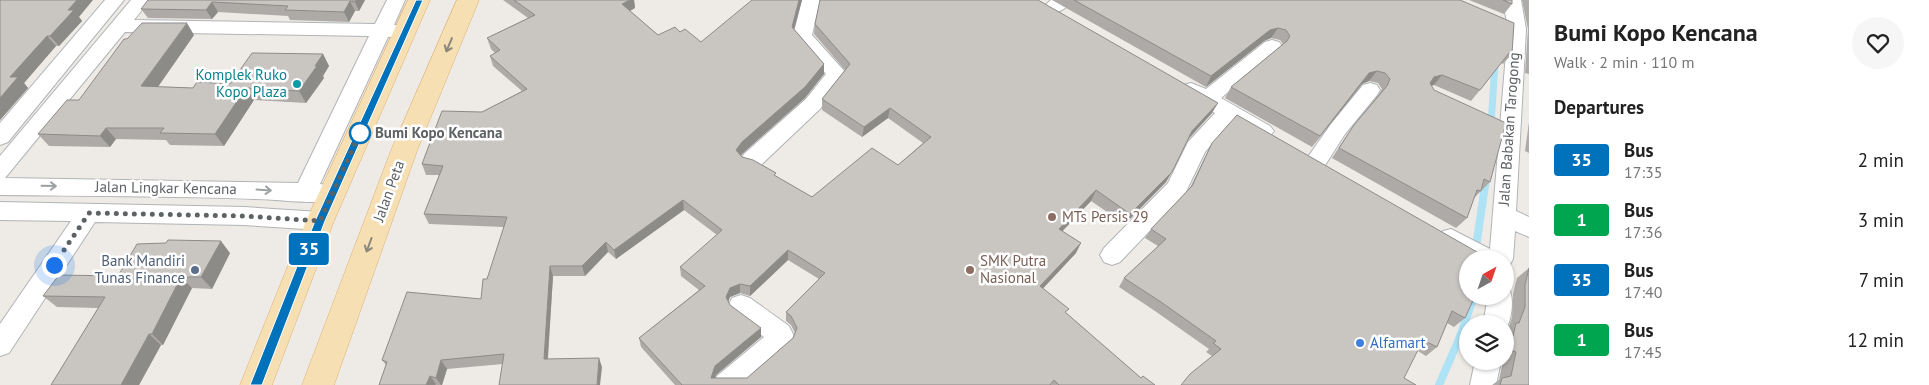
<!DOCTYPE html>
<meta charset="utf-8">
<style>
body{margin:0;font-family:"PT Sans",sans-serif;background:#f6f6f6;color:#222;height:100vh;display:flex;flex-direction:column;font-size:19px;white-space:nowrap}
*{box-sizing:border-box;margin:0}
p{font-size:16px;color:#767676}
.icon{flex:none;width:28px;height:28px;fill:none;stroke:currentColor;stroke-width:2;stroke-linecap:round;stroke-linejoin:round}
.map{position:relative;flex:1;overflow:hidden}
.drawer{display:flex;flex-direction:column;background:#fff;width:400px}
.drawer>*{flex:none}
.badge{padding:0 10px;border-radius:4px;font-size:18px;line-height:32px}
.needle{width:32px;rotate:40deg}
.tools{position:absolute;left:1459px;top:250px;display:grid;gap:10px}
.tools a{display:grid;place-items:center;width:55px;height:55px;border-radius:50%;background:#fff;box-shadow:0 1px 4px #0004;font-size:25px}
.you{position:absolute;width:25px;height:25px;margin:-12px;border:4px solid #fff;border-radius:50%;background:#1a73e8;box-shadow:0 0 0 8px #1a73e833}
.map>.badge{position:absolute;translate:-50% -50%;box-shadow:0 0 0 2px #fff}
h2{padding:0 25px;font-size:19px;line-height:45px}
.round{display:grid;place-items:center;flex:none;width:52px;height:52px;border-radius:26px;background:#f6f6f6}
.overview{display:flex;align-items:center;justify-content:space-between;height:85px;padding:0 25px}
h1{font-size:24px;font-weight:800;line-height:38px}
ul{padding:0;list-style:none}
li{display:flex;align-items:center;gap:15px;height:60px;padding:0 25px}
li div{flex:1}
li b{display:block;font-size:19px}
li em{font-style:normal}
li .badge{min-width:55px;font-weight:700;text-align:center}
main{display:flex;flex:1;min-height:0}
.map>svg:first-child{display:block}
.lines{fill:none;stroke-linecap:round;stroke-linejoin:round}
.stream-far1{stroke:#aee2f5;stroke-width:7}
.stream{stroke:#aee2f5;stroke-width:8}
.minor-casing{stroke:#b1b4b6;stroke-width:2}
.primary-casing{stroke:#e1ac6b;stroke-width:1}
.minor{fill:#fff;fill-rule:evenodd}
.primary{fill:#f6e0b3;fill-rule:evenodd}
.wall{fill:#adaaa7;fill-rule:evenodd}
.shaded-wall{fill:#8d8b88}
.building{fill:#c9c6c2;stroke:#8d8b88;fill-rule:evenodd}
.oneway{stroke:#8b887c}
.oneway2{stroke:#9ea1a2}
.line{fill:#0072bc;stroke:#fff}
.walk{stroke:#5d6264;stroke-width:5;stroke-dasharray:0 9}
.culture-dot{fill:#0f9aa8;stroke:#fff;stroke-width:2}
.stop-dot{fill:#fff;stroke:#0072bc;stroke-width:2.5}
.education-dot{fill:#8d6e63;stroke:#fff;stroke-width:2}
.service-dot{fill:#5c6f8a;stroke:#fff;stroke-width:2}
.shop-dot{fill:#3f7fe0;stroke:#fff;stroke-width:2}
.labels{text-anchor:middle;stroke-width:5;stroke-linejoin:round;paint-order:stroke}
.culture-label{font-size:15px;fill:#0d838f;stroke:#fff;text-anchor:end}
.street-label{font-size:15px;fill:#5d6264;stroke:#fff}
.stop-label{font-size:15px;font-weight:bold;fill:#5d6264;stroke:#fff;text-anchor:start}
.education-label{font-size:15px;fill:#785e54;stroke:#fff;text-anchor:start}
.service-label{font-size:15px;fill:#4e5e75;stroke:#fff;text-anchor:end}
.shop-label{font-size:15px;fill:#366cbe;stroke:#fff;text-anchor:start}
</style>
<main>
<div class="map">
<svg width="1529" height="385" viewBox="0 0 1529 385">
<rect width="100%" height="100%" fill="#eeebe6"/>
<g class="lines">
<path class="stream-far1" d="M1491,126L1495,62"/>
<path class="stream" d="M1476,247L1486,179
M1439,385L1459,339L1474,296"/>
<g class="minor-casing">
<path id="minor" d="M105,0H124L8,142L0,145V123Z
M131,0H150L134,20L375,24L387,0H405L394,25L412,27L414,31L412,35L388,37L320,184L341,187L344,193L341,199C319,206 279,199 254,199C170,196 85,196 0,195V156ZM125,32L369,36L298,183L5,178Z
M802,0H820L812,35L847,74L820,109L760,166L752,168L744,166L741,160L744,154L806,99L826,74L793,36Z
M1051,0H1073C1067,9 1054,16 1043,13L1041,9Z
M1503,0H1521L1526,29L1516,211L1529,217V237L1515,231L1513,259L1509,266L1505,267V259C1482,259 1452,262 1439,238L1443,231L1451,229L1490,249L1508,29Z
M1272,40L1279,42L1282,46L1279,50L1221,98L1270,126L1274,131L1270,136C1256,141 1243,129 1231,122L1205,152L1185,194L1120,262L1112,265L1104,262L1100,255L1104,248L1168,183L1188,142L1215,113L1184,95L1181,90L1184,85L1191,83L1206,89L1265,42Z
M1370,83L1377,85L1380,90L1377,95L1345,134L1324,167L1316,169L1308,167L1305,161L1331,124L1363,85Z
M0,202L244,207L320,212L328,215L332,221L328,227L320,230L244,225L95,222L9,353L0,356V324L71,221L0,220Z
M1505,287L1509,289C1515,301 1511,320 1505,332V324H1483L1488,296H1505Z
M741,295L750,298L789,326L795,338L791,346L746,385H713L717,376L764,337L732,314L728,306L732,298Z
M1475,361H1501L1496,385H1470Z"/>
</g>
<g class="primary-casing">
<path id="primary" d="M408,0H430L334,221L272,385H240L306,221Z
M457,0H479L418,148L334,385H302L392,148Z"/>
</g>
<use href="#minor" class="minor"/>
<use href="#primary" class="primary"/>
</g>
<path class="wall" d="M0,0L79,17L82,21L59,46H56L24,83L28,88L0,120Z
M148,0H365L359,11H355L349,22L290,20L288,16L218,12L212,19L148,18L141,9Z
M503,0H634L635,8L630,11L658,35L680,32L701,42L802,0L794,29L824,64V74L805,98L741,155L742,157L812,197L898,165L923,143L888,118L862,137L822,110V99L845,70L814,34L815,24L1212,113L1188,140L1166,182L1125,224L1091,201L1062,231L1076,253L1043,288L1066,313L1141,378L1155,385H675L641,347L639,338L699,290L681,276L680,267L717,235L684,210L616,259L608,252L585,276H553L548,359L602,367L503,364L447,369L442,385H379L386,365L382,360L481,299L504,227L429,224L424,214L439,175H426L422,164L482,112L522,91L493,66L490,56L495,53L491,49L487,38L528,18ZM788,260L819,279L786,312V321L791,325L795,333L793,338L747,378H715L716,375L761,337L730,305L728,302L730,297L740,293L750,296Z
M1052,0H1460L1512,54L1503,64L1501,63L1480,90L1471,101L1434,85L1431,86L1490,182L1474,198L1467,218L1456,228L1332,158L1347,135L1379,94L1382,89L1378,83L1369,81L1362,84L1312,147L1225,98L1231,87L1283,44L1280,40L1271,38L1264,41L1206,87Z
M1469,0H1512V4L1504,14Z
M1522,0H1529V74L1525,73L1528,29Z
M194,35L158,87L193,88L230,84L323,54L329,66L323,76L324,78L306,103L254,100L224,146L170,145L166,140L116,139L110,147L49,146L38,134Z
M1529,122V153L1525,151Z
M1212,143L1467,279L1465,318L1454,327L1447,323L1437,347L1426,356L1418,351L1212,356L1206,352L1209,349L1155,311L1119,287L1124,278L1158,246L1145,238L1151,229L1190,188L1207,153Z
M166,243L230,253L212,289L192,288L163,345H161L139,385H51L98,308L57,307L43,296L118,276Z
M1529,268V385H1492L1499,380L1503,361H1505V332L1508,330L1512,317L1513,294L1517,278Z"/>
<path class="shaded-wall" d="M77,0H93L79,17L82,21L59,46L50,36L68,10Z
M356,0H365L359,11L355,2Z
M630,0H634L635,8L624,14L622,4Z
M799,0H802L792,37V27Z
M350,1L355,11L349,22L344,12Z
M212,2L218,12L212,19L206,10Z
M187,23L194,35L150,98L141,86Z
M1278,28L1271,38L1264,41L1206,87L1211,76L1270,30Z
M47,36L56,46L24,83L28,88L0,120V98L10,77Z
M323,54L329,66L323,76L324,78L306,103L299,91Z
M824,64V74L805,98L743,153L737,160L736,150L742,142Z
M1377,71L1369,81L1362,84L1312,147L1369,73Z
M1442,75L1434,85L1425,87L1434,77Z
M246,88L254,100L224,146L215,134Z
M1218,103L1212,113L1186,141L1192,131Z
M890,108L888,118L862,137L864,127Z
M106,128L116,139L110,147L100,136Z
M1172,172L1166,182L1125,224L1130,214Z
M1096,190L1091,201L1055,239L1059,229Z
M683,200L684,210L616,259L614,250Z
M221,241L230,253L212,289L201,277Z
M606,242L608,252L585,276L582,266Z
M1081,243L1076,253L1036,296L1040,286Z
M788,250V260L750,296V286Z
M550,266L553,276L547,368L544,359Z
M181,277L192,288L163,345L152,334Z
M740,284V293L730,297L726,307V297L730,288Z
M761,328V337L716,375L712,385L711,378L715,366Z
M149,334L161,345L139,385H121Z
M599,358L602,367L600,385H597Z
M441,360L447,369L442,385H441L436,378Z
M430,376L436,384L435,385H426Z"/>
<path class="building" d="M0,0H77L68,10H74L50,36H47L10,77H18L0,98Z
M148,0H356L355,2L350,1L344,12L285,10L288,6L212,2L206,10L141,9Z
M514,0H630L622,4L658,35L675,27L680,32L685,29L701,42L752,0H799L792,27L824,64L805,87L742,142L736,150L742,157L753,160L776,173L774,175L812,197L872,148L898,165L931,137L890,108L864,127L822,99L850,64L815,24L820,0H1038L1218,103L1192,131L1172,172L1130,214L1096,190L1059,229L1081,243L1040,286L1069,309L1065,312L1141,378L1143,376L1155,385H1059L1054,380L1050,385H682L639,338L705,286L680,267L722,230L683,200L614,250L606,242L582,266H550L544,359L599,358L597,385H499L504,354L441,360L436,378L430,376L426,385H379L387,362L382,360L407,292L481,299L483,279H487L507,217L424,214L443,166L422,164L442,111L482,112L527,89L490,56L500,50L487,38L535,15ZM788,250L825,273L786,312L791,316L797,328L793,338L747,378H711L715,366L761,328L730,305L726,297L730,288L740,284L750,286Z
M1074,0H1460L1514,23L1512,54L1509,53L1480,90L1442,75L1434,77L1430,83L1434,90L1506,123L1490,182L1484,179L1481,191L1477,190L1467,218L1339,148L1354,125L1387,86L1390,79L1385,73L1377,71L1369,73L1320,136L1231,87L1287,41L1290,36L1286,30L1278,28L1270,30L1211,76Z
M1503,0H1512V4Z
M142,23H187L141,86L193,88L197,82L230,84L252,53L323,54L315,66H317L299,91L246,88L215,134L160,133L164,128H106L100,136L38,134L67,100H79L124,39H127Z
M1237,115L1477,252L1475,259H1468V296H1475L1465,318L1452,311L1437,347L1423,340L1404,378L1416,385H1181L1190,374L1221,349L1213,343L1216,341L1161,302L1124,278L1166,239L1151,229L1192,186L1212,143Z
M168,240L221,241L201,277H181L152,334H149L121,385H51L105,297L43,296L59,275L118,276L137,244L166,243Z
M1529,268V385H1500L1502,378L1511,376L1516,352L1510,350L1516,323H1519L1525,307V285Z"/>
<defs><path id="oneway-shaft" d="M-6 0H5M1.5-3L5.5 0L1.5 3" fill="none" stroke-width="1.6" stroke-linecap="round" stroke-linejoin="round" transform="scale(1.25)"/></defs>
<g class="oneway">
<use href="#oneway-shaft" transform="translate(449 45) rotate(113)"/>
<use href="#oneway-shaft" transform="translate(369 245) rotate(110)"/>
</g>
<g class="oneway2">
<use href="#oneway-shaft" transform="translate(49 186) rotate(1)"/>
<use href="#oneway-shaft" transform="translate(264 190) rotate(4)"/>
</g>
<path class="line" d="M416,0H423L325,221L262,385H250L315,221Z"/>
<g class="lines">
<path class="walk" d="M54,265L89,213L244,216L320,221L362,128L360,133"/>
</g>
<circle class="culture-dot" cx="297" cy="84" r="5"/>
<circle class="stop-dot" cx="360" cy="133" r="10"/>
<g class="education-dot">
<circle cx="1052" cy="217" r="5"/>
<circle cx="970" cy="270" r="5"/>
</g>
<circle class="service-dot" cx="195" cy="270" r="5"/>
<circle class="shop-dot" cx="1360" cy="343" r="5"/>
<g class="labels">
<g class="culture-label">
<text x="287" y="80">Komplek Ruko<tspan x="287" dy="17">Kopo Plaza</tspan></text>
</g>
<g class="street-label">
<text transform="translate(1509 129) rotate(-86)" y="5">Jalan Babakan Tarogong</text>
<text transform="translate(166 188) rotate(1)" y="5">Jalan Lingkar Kencana</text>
<text transform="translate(389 191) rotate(-70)" y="5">Jalan Peta</text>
</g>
<g class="stop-label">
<text x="375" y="138">Bumi Kopo Kencana</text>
</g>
<g class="education-label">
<text x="1062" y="222">MTs Persis 29</text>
<text x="980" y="266">SMK Putra<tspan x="980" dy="17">Nasional</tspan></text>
</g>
<g class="service-label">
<text x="185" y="266">Bank Mandiri<tspan x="185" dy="17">Tunas Finance</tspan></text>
</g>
<g class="shop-label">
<text x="1370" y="348">Alfamart</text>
</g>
</g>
</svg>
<div class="tools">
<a><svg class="needle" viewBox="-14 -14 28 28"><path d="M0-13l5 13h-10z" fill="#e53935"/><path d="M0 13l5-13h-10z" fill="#767676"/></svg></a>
<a><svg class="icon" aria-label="layers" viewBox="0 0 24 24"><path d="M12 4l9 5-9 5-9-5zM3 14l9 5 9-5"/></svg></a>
</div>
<div class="you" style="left:54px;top:265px"></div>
<b class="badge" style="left:309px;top:249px;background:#0072bc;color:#fff">35</b>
</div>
<section class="drawer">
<div class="overview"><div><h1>Bumi Kopo Kencana</h1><p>Walk · 2 min · 110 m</p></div><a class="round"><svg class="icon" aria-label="heart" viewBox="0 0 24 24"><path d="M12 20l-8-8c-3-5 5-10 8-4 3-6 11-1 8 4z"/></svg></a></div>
<h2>Departures</h2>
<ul>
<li><span class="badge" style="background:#0072bc;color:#fff">35</span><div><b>Bus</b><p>17:35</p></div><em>2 min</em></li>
<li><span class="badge" style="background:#00a64f;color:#fff">1</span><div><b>Bus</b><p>17:36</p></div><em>3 min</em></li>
<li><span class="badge" style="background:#0072bc;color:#fff">35</span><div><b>Bus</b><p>17:40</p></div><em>7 min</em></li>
<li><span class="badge" style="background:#00a64f;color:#fff">1</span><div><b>Bus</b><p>17:45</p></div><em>12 min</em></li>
</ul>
</section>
</main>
